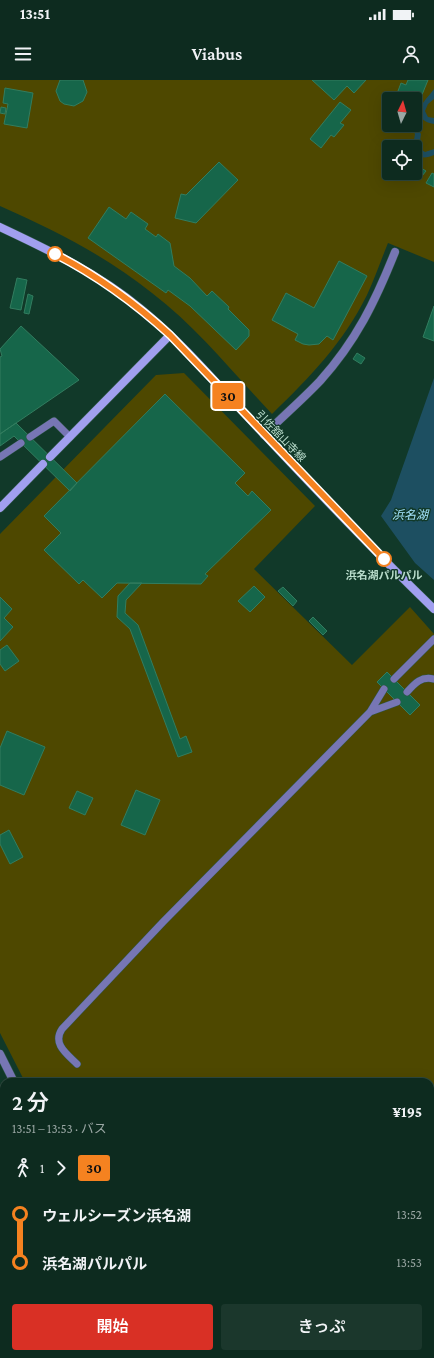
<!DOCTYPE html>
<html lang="ja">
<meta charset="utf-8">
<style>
body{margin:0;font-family:"Crimson Pro","Noto Sans JP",serif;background:#1b372c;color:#f1f3f6;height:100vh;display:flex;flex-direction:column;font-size:15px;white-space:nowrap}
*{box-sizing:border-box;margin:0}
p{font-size:13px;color:#9aa7a4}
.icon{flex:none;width:22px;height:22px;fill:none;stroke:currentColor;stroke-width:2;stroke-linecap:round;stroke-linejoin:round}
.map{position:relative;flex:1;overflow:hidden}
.drawer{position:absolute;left:0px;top:998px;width:434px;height:280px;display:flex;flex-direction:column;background:#0d2b1f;border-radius:12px 12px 0 0;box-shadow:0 4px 16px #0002,0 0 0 1px #2d473d}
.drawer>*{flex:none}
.badge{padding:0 8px;border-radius:3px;font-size:14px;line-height:26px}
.needle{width:26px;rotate:5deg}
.controls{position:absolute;left:382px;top:12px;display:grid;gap:8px}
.controls a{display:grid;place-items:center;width:40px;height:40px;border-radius:4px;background:#0d2b1f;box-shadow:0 4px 16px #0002,0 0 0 1px #2d473d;font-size:20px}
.map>.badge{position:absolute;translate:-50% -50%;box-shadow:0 0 0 2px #fff}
.legs{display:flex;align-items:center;gap:6px;height:44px;padding:0 12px;font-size:13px}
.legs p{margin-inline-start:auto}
.headline{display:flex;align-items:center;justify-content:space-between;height:68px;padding:0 12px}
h1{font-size:22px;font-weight:600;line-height:30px}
.action{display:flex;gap:8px;margin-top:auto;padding:8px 12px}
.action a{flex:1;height:46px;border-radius:4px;background:#d93025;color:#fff;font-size:16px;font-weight:600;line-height:46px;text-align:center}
.action a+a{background:#1b372c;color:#f1f3f6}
ul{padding:0 12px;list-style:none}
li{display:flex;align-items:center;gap:14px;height:48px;font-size:15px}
li i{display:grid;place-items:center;width:6px;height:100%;margin:0 5px;background:currentColor}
li i::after{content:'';width:10px;height:10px;margin:-5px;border:3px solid;border-radius:50%;background:#0d2b1f}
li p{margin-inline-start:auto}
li:first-child i{background:linear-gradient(#0000 50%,currentColor 0)}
li:last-child i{background:linear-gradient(currentColor 50%,#0000 0)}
.status{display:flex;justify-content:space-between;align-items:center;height:28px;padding:0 20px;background:#0d2b1f;direction:ltr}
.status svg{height:11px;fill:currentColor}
header{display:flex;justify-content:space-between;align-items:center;height:52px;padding:0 12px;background:#0d2b1f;font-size:18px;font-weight:600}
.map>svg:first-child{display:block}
.green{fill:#4e4800;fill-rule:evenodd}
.water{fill:#1d4f61}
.building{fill:#16664a;stroke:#327d5f}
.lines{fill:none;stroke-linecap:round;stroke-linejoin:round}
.lane-casing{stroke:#2f5646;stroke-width:8}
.street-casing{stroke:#2f5646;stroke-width:9}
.secondary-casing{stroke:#2f5646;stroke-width:9}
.lane{stroke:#7776b4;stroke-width:7}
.street{stroke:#7776b4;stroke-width:8}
.secondary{stroke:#a19fef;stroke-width:8}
.line-1-casing{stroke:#fff;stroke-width:9}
.line-1{stroke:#f58220;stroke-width:6}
.stop-1-dot{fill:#fff;stroke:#f58220;stroke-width:2}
.labels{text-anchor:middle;stroke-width:3;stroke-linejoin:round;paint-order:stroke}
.street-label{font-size:11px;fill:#b9dccb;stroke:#113929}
.stop-label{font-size:11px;font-weight:bold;fill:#b9dccb;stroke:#113929}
.water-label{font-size:12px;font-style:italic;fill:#a4e3fc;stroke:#113929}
</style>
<div class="status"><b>13:51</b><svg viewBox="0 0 49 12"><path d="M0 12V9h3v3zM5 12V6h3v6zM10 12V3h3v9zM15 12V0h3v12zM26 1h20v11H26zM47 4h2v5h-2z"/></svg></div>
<header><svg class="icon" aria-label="menu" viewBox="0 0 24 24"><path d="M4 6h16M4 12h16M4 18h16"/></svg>Viabus<svg class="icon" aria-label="person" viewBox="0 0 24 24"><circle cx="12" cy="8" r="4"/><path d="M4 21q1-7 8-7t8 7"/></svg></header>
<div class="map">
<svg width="434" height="1278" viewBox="0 0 434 1278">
<rect width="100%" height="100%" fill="#113929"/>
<path class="green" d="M0,0H434V182L388,163C381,180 375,198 367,215C343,263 310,297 272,334C233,293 197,247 152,213C106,176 54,150 0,126ZM389,19H415V45H389ZM389,67H415V93H389Z
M184,293L315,426L254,489L352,585L410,527L434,554V1180L430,1187V1002H25L0,953V454L156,295Z
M434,1245V1278H424L423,1274H430V1253Z
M179,1274H219L223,1278H182Z"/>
<path class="water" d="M434,9V19L428,24L425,31L428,37L434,38V44C431,43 428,43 425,41C410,32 429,17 434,9Z
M415,44L421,54L419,68L425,72L434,69V75C427,78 420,79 415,73V67L413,66L415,54L411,48L406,45Z
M434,298V500L415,483L381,436L391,420Z"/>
<path class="building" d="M60,0H83L87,12L83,21L74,26L64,24L60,21L56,11Z
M312,0H366L354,13L347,6L334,20Z
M408,0H428L417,27L415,26V19H395L401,3L406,5Z
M5,8L33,13L27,48L4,44L8,24L3,23Z
M340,22L351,30L340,43L344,45L334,57L331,55L321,68L310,59Z
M1,27L6,28L5,34L0,33Z
M219,82L238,100L196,143L175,138L181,114L186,115Z
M418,86L426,91L422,96L415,92Z
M432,93L434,94V107L426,103Z
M109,127L126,139L131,132L148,144L145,149L156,157L158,154L170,163L174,186L190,198L207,216L212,211L229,227L228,229L249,250V256L236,270L190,226L168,210L166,213L88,158Z
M339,181L367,196L333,260L327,256L319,264L309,265L303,264L295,260L298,254L272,240L286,213L314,228Z
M17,198L27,200L21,230L10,228Z
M28,214L33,216L29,234L24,233Z
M434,226V261L423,257Z
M21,246L79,300L0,354V277L2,276L0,269Z
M357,273L365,278L361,284L353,279Z
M165,314L245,393L235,403L248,416L252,411L271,430L205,494L208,496L201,504L117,503L102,518L83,500L79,504L44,470L61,453L44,436Z
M16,343L77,403L70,411L14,356L0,366V354Z
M130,503H142L126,520L125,533L138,545L180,659L186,656L192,672L178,677L130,549L117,537L118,516Z
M254,506L265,517L250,532L238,521Z
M283,507L297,521L293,526L278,511Z
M0,517L12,529L4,538L13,547L0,561Z
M313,537L327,551L323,555L309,541Z
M7,565L19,581L5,591L0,584V570Z
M387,592L420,625L410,635L377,602Z
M7,651L45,667L24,715L0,705V668Z
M136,710L160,720L145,755L121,745Z
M77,711L93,718L85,735L69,728Z
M9,750L23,777L10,784L0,764V755Z"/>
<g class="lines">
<g class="lane-casing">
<path id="lane" d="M30,357L54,341L70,357
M0,377L21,363
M394,599L434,559
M407,612C415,603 421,596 434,599
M370,632L397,622
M77,984C67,974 52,964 62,949L163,842L370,632L384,609"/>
</g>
<g class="street-casing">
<path id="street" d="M264,355C282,337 302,320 320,301C356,261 375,222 395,172
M0,974L14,1002
M337,1274L349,1278"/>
</g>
<g class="secondary-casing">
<path id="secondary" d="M0,147C49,170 99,194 141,229C184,264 221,309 259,349C316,410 374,471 434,529
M50,377L170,255
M0,428L43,384
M430,1215L434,1208
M398,1278L400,1274"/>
</g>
<use href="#lane" class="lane"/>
<use href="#street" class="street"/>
<use href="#secondary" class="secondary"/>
</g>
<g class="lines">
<g class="line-1-casing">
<path id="line-1" d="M55,174C98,196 135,223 170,255L384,479"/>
</g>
<use href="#line-1" class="line-1"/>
</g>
<g class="stop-1-dot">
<circle cx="55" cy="174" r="7"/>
<circle cx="384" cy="479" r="7"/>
</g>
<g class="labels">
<g class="street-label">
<text transform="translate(281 356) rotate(46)" y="4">引佐舘山寺線</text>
</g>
<g class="stop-label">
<text x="384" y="499">浜名湖パルパル</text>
</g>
<g class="water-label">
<text x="410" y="439">浜名湖</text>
</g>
</g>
</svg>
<div class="controls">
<a><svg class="needle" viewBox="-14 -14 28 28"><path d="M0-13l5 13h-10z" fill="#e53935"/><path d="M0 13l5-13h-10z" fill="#9aa7a4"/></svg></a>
<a><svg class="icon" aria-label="locate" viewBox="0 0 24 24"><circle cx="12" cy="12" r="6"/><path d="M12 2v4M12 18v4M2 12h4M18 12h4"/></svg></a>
</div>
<b class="badge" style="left:228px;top:316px;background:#f58220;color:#111">30</b>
<section class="drawer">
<div class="headline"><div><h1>2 分</h1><p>13:51 – 13:53 · バス</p></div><b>¥195</b></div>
<div class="legs"><svg class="icon" aria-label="walk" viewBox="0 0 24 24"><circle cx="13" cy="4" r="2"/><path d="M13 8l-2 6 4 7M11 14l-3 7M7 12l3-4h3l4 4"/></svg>1<svg class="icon" aria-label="forward" viewBox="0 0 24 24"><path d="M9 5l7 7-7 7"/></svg><b class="badge" style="background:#f58220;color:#111">30</b></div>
<ul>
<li><i style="color:#f58220"></i><b>ウェルシーズン浜名湖</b><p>13:52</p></li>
<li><i style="color:#f58220"></i><b>浜名湖パルパル</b><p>13:53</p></li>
</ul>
<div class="action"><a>開始</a><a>きっぷ</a></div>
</section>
</div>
